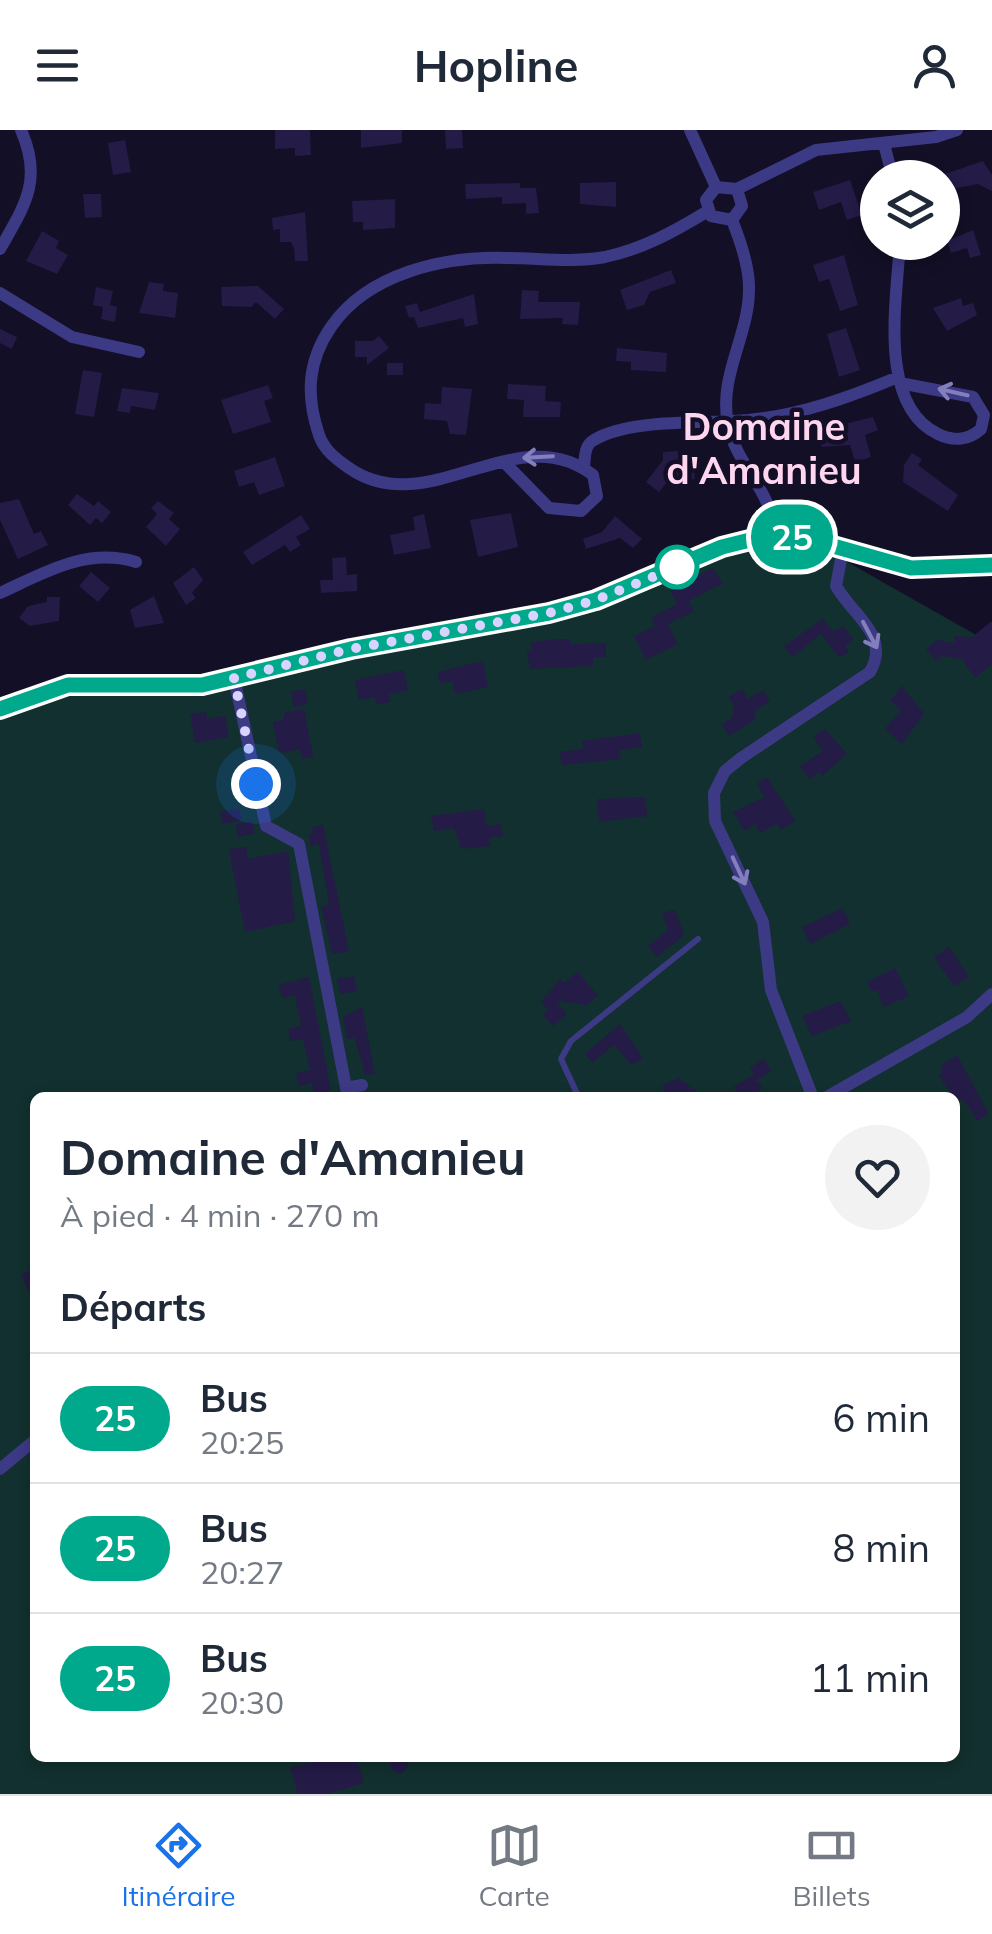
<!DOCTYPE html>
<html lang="fr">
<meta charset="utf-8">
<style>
body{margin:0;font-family:Mulish,sans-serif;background:#f2f2f3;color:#1f2937;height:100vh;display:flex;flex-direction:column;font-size:38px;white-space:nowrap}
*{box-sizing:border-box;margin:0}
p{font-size:32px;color:#747a83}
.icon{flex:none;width:55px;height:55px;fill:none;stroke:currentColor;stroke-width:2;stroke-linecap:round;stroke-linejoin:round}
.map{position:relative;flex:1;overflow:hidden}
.sheet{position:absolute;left:30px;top:962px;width:930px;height:670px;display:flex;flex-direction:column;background:#fff;border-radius:15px;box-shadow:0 5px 15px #0003}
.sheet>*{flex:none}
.badge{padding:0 20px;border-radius:32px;font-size:35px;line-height:65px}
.tools{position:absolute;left:860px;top:30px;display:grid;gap:20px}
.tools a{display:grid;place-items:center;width:100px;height:100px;border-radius:50%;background:#fff;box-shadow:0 5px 15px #0003;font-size:50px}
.you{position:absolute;width:50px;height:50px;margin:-25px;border:8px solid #fff;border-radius:50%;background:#1a73e8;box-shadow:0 0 0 15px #1a73e833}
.map>.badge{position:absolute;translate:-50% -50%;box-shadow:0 0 0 5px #fff}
h2{padding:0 30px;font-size:38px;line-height:90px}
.round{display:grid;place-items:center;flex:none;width:105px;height:105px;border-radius:52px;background:#f2f2f3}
.head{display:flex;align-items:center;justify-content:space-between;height:170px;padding:0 30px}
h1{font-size:48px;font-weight:700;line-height:75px}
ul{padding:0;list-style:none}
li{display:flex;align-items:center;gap:30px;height:130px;padding:0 30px;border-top:2px solid #e0e1e3}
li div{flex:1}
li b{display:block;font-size:38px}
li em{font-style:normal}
li .badge{min-width:110px;font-weight:700;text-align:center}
header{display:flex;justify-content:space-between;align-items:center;height:130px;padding:0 30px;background:#fff;font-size:45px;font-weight:700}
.menu{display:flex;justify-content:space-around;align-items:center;height:140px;border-top:2px solid #e0e1e3;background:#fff;font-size:28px;color:#747a83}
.menu a{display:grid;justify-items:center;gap:5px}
.menu .on{color:#1a73e8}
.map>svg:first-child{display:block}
.green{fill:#12302f;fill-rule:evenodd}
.building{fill:#241b47}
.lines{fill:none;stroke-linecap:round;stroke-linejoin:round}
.lane{stroke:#3d3a85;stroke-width:6}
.street{stroke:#3d3a85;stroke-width:12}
.oneway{stroke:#837fbc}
.line-casing{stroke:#fff;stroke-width:22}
.line{stroke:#00a98b;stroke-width:15}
.walk{stroke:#d9d4ff;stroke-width:10;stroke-dasharray:0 18}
.stop-dot{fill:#fff;stroke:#00a98b;stroke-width:5}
.labels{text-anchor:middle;stroke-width:9;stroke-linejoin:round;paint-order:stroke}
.neighbourhood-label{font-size:38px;font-weight:bold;fill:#ffd6f0;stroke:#130f26}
</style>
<header><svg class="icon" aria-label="menu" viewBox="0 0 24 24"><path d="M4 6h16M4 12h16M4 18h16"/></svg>Hopline<svg class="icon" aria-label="person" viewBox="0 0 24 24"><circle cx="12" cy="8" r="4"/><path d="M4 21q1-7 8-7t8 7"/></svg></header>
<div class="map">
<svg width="992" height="1664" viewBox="0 0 992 1664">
<rect width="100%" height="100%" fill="#130f26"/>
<path class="green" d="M805,408L992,514V1664H0V579L46,561L165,558L549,483L722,417ZM35,968H955V1628H35Z"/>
<path class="building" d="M275,0H310L311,25L295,26V18L275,19Z
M361,0H402V13L361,18Z
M445,0H462L463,18L446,19Z
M125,10L131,42L113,45L108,13Z
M983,31L992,45V61L978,54L942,61V45Z
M850,50L862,85L847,90L841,72L819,80L813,62Z
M616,52V77L580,74V53Z
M520,53V58H536L539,83L526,84V73L502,74V67L466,69L465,54Z
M83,64H101L102,87L85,88Z
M395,69V98L363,100V92H353L352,71Z
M305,82L308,131H295L294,118L291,112H280V99L273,100L272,88Z
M973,100L981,125L970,128L967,118L951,123L947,111Z
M42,101L59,111L56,118L68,125L57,144L26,131Z
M844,125L858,175L840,181L829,149L819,152L813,135Z
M671,140L676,153L650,162L644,175L627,180L620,160Z
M149,152L164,154L163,161L178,163L175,188L139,183Z
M258,156L284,179L275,189L256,172L251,177L222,176L221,157Z
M96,157L113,161L110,175L117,177L115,192L101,189L103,177L93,175Z
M522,160L539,161L538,172H580L578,195L562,194L563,188L520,189Z
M474,164L478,194L465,197L463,188L418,198L414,187L409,188L405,176L417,173L420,182Z
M961,168L963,176L973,173L977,185L947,201L933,178Z
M846,198L860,240L839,247L827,204Z
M0,199L17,207L12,219L0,213Z
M379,206L389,218L367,235V227H355V211H373Z
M617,218L667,223L666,242L631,240V232L616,231Z
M387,233H403V245H387Z
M83,240L102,243L94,287L75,284Z
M508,254L546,256L545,271L561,272L560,287H523L524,270L507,269Z
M268,255L273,268L264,271L271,292L233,304L221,270Z
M442,257L472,259L466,305L450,304L447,291L424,289L425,273L441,274Z
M122,258L159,263L155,280L131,276L130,283L117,281Z
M873,287L878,300L865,305L871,327L855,332L850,315L822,317L817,301Z
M678,321L679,334L693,332L695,349L668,351L659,362L646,352L663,330V322Z
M912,323L922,329L918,335L958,365L948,381L903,352L904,335Z
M275,327L285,356L259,365L254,352L239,357L234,341Z
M77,364L94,376L98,371L111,382L102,393L96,388L90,395L68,375Z
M19,369L34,404L41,401L48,415L18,429L0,390V373Z
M158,371L174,383L169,389L180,399L166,416L146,397L157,384L151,378Z
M511,383L518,417L478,427L470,390Z
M424,384L431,418L394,425L390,405L415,400L413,387Z
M301,385L310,399L296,407L301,415L290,422L285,415L252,435L243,422Z
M615,386L642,409L633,418L620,408L586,419L583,409L602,402Z
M346,427L347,445L357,444V461L321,463L320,450H333L332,428Z
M194,437L203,450L192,463L196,468L186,475L173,453Z
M712,438L723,453L689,471L694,481L668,494L678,514L646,530L634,506L655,496L651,488L677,474L670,461Z
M91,442L110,458L98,472L79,456Z
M154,466L164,493L135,498L130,480Z
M47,467H60L59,491L30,496L19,488L28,476L47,472Z
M823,489L834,502L843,496L853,509L845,516L849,521L840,528L821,504L793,527L784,516Z
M992,491V534L975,548L962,529L942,526L936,531L926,519L936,510L954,513L955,506L972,507Z
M560,509H570L571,514L606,513V527H593V536L531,539L526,521H531V512Z
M483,531L488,557L455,564L453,551L440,553L438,542Z
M404,540L408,560L389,564L390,572L376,575L375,567L359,570L355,550Z
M902,556L924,584L902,614L885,599L901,580L890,571Z
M305,559L308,574L294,577L291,562Z
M742,559L748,569L763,560L770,571L756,580L754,590L729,606L722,594L732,588L734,575L729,567Z
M304,579L313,627L302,629L300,619L279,623L273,592L283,590L285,582Z
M206,582L207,589L225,586L229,607L195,613L190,584Z
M825,599L847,624L822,646L820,642L809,649L800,636L823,621L813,606Z
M640,603L642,617L619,620L621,629L562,635L560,622L583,619L582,611Z
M767,647L795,691L781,700L777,693L761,703L755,694L745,701L733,682L765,667L757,654Z
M645,667L647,686L599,692L597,669Z
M239,678L242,690L223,694L220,682Z
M484,679L487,697L501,694L503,706L489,708L491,716L461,719L454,698L434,701L431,686Z
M252,691L255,703L238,707L236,694Z
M323,695L349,821L332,824L321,777L329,775L319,714L311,716L308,704L313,703L312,697Z
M246,716L248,729L288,721L295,791L245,802L229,720Z
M843,778L850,794L810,814L802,797Z
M675,780L684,805L657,827L648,816L668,800L662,783Z
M949,817L969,847L954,856L934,827Z
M895,838L909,866L883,877L878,860L872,862L867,852Z
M577,842L598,865L587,875L556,871L567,884L553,896L543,885L548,880L541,872L560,849L564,853Z
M354,846L357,861L340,864L337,849Z
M309,847L330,955L329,968H315L312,953L299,956L296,943L310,940L303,909L290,911L288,899L301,896L295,865L282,868L279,855Z
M841,871L851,891L812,906L802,886Z
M362,877L375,944L365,945L355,908L347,909L343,887Z
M620,894L643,928L632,935L614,915L592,933L585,924Z
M957,925L989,984L977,991L965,971L954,968L938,945L943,942L940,936Z
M764,929L771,941L757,950L763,958L756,963L759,968H740L734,957L754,944L750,938Z
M679,948L705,968H665L663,955Z
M35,1138V1174L21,1145Z
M390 1634a9 9 0 1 1 18 0a9 9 0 1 1-18 0Z
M327,1628H356L364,1653L327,1664H298L290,1638Z"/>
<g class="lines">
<path class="lane" d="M579,968L561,929L571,911L698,809"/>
<path class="street" d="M690,0L716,57
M884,14L893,48
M737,59L816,20L936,7L957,0
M732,90C740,110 749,135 749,157C750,205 718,245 728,294C736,337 775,362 774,406
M732,90L711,86L706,70L716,57L737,59
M732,90L742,76L737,59
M900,112C897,169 877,275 938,304C954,312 969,310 981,299L984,285L973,267L905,254
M0,119C25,75 43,50 21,0
M0,163L72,207L139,222
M504,332L549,378L581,381L597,366L593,345C517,286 428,393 349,338C336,329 324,320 319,305C306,266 307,232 331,197C368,143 444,126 507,128C539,128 572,133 605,127C643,119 675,101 708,81
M584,338C585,328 584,315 594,310C631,288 706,294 748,290C801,285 850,267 898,247
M0,463C44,443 86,417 136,432
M234,548L266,696L299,714L348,968
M0,579L68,555H202L351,519L549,483L596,470L722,417L759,407L805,408L911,438L992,435
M346,958L362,955
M813,968L771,860L763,792L715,691L714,663L725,641L741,628L870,542C891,505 853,486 836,456L843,419
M825,968L967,887L992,864
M0,1339L35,1310"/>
</g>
<defs><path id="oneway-shaft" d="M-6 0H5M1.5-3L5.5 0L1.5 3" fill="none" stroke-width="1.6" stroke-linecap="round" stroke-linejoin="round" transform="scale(2.5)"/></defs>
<g class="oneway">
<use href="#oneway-shaft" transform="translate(953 262) rotate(-167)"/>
<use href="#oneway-shaft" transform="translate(538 327) rotate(177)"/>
<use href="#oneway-shaft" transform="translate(870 505) rotate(62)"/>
<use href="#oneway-shaft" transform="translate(739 741) rotate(65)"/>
</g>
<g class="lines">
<g class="line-casing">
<path id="line" d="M0,579L68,555H202L351,519L549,483L596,470L722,417L758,408L812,410L911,438L992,435"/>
</g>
<use href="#line" class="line"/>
<path class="walk" d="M256,654L234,548L351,519L549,483L596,470L677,437"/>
</g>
<circle class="stop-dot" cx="677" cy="437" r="20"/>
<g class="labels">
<g class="neighbourhood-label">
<text x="764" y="310">Domaine<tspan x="764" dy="44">d'Amanieu</tspan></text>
</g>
</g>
</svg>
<div class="tools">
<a><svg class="icon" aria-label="layers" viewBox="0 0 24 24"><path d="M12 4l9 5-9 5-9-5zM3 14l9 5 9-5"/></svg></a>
</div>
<div class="you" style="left:256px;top:654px"></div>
<b class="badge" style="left:792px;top:407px;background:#00a98b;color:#fff">25</b>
<section class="sheet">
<div class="head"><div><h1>Domaine d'Amanieu</h1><p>À pied · 4 min · 270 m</p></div><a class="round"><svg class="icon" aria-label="heart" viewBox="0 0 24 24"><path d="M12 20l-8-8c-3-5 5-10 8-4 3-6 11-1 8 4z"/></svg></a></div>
<h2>Départs</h2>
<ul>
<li><span class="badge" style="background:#00a98b;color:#fff">25</span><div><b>Bus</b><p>20:25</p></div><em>6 min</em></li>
<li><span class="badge" style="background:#00a98b;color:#fff">25</span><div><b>Bus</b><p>20:27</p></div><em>8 min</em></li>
<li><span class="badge" style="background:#00a98b;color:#fff">25</span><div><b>Bus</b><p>20:30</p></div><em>11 min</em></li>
</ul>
</section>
</div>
<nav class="menu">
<a class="on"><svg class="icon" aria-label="directions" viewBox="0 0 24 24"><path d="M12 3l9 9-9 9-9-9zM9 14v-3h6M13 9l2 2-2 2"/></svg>Itinéraire</a>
<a><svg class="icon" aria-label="map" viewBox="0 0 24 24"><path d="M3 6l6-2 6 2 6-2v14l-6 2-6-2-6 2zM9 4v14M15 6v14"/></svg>Carte</a>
<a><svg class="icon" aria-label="tickets" viewBox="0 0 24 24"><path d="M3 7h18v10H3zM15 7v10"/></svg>Billets</a>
</nav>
